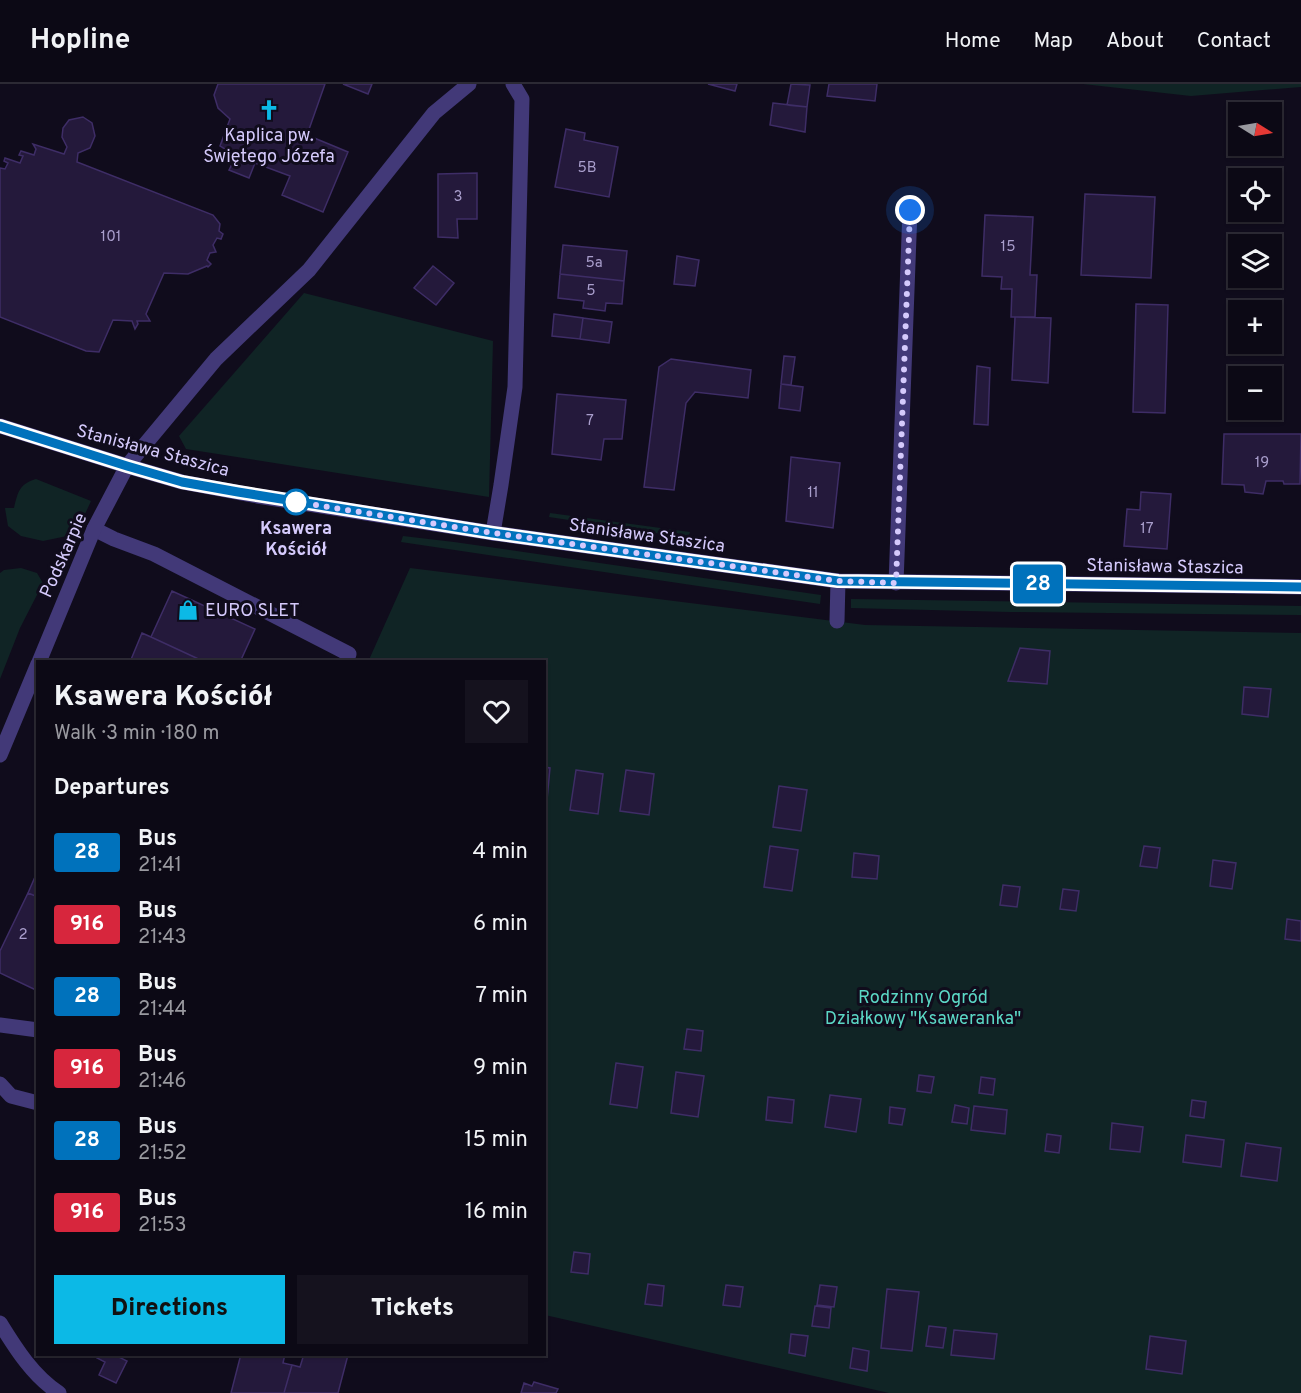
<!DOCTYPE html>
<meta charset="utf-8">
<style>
body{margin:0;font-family:Overpass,sans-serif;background:#15121e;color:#f1f3f6;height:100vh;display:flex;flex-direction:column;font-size:22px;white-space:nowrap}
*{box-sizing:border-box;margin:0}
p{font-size:20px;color:#9a9aa0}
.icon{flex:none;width:33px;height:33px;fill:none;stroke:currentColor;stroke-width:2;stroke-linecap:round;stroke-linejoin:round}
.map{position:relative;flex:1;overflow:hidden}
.details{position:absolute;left:36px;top:576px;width:510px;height:696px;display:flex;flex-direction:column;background:#0c0915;border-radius:0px;box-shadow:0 2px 4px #0004,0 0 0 2px #2c2a34}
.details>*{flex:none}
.badge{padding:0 12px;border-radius:4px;font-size:21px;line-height:39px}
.needle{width:39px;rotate:101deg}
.tools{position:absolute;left:1228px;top:18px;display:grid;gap:12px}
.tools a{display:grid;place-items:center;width:54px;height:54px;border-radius:0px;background:#0c0915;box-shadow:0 2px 4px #0004,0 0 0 2px #2c2a34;font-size:30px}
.you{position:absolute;width:30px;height:30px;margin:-15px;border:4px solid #fff;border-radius:50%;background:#1a73e8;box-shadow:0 0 0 9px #1a73e833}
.map>.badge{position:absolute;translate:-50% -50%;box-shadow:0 0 0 3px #fff}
h2{padding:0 18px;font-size:22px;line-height:54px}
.round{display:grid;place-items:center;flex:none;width:63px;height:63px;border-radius:0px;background:#15121e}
.overview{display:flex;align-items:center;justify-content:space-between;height:102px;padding:0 18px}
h1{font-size:28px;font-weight:800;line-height:45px}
.primary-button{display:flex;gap:12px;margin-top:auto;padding:12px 18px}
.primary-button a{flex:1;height:69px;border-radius:0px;background:#0cb9e6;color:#111;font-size:24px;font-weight:800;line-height:69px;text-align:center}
.primary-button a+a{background:#15121e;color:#f1f3f6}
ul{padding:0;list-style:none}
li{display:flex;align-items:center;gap:18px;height:72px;padding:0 18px}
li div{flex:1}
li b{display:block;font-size:22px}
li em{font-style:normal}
li .badge{min-width:66px;font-weight:700;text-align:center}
header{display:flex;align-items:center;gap:36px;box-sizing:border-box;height:84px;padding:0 30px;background:#0c0915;border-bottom:2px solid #2c2a34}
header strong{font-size:28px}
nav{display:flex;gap:33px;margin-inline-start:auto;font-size:21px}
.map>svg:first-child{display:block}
.green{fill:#102425}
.building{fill:#24193b;stroke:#3e2d66;stroke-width:1.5}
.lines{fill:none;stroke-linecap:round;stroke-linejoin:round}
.service{stroke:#423978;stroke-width:15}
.minor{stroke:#423978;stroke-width:15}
.line-casing{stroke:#fff;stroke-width:14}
.line{stroke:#0072bc;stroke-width:9}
.walk{stroke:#d5cafc;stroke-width:6;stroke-dasharray:0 10.8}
.stop-dot{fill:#fff;stroke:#0072bc;stroke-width:3}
.labels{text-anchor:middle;stroke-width:6;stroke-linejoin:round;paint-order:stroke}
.number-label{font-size:15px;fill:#a99ecc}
.poi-label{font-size:18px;fill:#d5cafc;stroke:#100c1c}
.street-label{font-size:18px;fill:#d5cafc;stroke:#100c1c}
.stop-label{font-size:18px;font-weight:bold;fill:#d5cafc;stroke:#100c1c}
.park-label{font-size:18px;fill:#5bd7c5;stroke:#100c1c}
</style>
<header>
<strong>Hopline</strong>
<nav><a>Home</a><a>Map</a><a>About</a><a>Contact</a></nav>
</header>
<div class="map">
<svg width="1301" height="1309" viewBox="0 0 1301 1309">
<rect width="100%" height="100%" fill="#100c1c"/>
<path class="green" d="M1083,0H1301V3L1191,12Z
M304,209L493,257L489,413L186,365L179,352Z
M36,395L91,417L80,441L67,452L43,457L21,452L8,442L5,424H14C18,408 19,400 36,395Z
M550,429L690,448L688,454L549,433Z
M403,452L454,458L821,511L820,520L401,458Z
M21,484L37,489L47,506L40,505L20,544L0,595V489L4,486Z
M410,484L865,541L1301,549V1309H889L545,1231L544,578H368Z
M851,515L1301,522V531L1010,528L851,524Z"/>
<path class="building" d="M218,0H325L307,51L348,68L323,128L282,111L290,92L255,79L249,94L229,86L236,72L220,62L230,35L218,24L214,11Z
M343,0H372L368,10Z
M708,0H737L735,7Z
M791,0L810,1L807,23L787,21Z
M829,0H877L875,17L827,12Z
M773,19L807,23L805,48L770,41Z
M83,33L92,39L95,52L90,64L78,69L77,78L213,131L220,140L219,147L223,150L221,155L217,154L213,161L216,168L210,169L207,176L211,180L208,183L207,182L188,190L164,189L146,230L150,237H137L138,240L135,245L132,237L113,236L99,268L86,267L0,233V84L5,85L8,79L4,77L5,74L20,79L23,72L19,71L21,67L34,71L36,65L33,60L64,70L67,63L62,53L63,44L69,36Z
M566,45L585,49L584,56L618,63L609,113L555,103Z
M477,89V135H457L458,154L438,153V90Z
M1085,110L1155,113L1151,194L1081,191Z
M985,131L1033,133L1030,191H1037L1035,233H1011L1012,205H1001L1002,193L982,192Z
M563,161L627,167L624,197L560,190Z
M677,172L699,176L695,202L674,200Z
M433,182L454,199L436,221L414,204Z
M560,190L624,197L622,220L606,219L605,227L583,224L584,217L558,214Z
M1136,220L1168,221L1165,329L1133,328Z
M554,230L583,234L580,255L552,252Z
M1015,233L1051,234L1048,299L1012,296Z
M583,234L612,238L609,259L580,255Z
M784,272L795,273L791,301L781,300Z
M671,275L751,286L748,314L695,308L686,319L674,406L644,403L659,283Z
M977,282L990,284L988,341L974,340Z
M781,300L803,303L800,327L779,324Z
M557,310L626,316L622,355H604L601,376L552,370Z
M1224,350H1301L1300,400H1284L1283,397H1266L1263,410L1245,408L1244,401L1222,400Z
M791,373L840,379L833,444L786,437Z
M1141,408L1171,410L1167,465L1124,462L1127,425L1140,426Z
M172,507L255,545L240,578H205L151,553Z
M142,549L151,553L205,578H130Z
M1020,564L1050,567L1047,600L1008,597Z
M1244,603L1271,605L1268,633L1242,630Z
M544,683L550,684L547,716H544Z
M576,686L603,690L598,730L570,726Z
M626,686L654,690L649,731L620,727Z
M779,702L807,706L801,747L773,743Z
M770,762L798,766L792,807L764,803Z
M1144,762L1160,764L1157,784L1140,782Z
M854,769L879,772L877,795L852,793Z
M1213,776L1236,779L1232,805L1210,802Z
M38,786V813L28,809Z
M1003,801L1020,803L1017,823L1000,821Z
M1063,805L1079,807L1076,827L1060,825Z
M28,809L38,813V907L0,889V867Z
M1287,835L1301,837V857L1285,855Z
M687,945L703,947L701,967L684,965Z
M616,979L643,983L637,1024L610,1020Z
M676,988L704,992L698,1033L671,1029Z
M919,991L934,993L931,1009L917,1007Z
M981,993L995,995L993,1011L979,1009Z
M830,1011L861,1015L856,1048L825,1043Z
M768,1013L794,1016L792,1039L766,1036Z
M1192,1016L1206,1018L1204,1034L1190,1032Z
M955,1021L969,1024L967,1040L952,1038Z
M974,1022L1007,1026L1005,1050L971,1046Z
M890,1023L905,1025L902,1041L889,1039Z
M1112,1039L1143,1043L1140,1068L1110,1065Z
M1047,1050L1061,1052L1059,1069L1045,1067Z
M1186,1051L1224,1056L1221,1083L1183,1078Z
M1246,1059L1281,1064L1277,1097L1241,1092Z
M574,1168L590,1170L588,1190L571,1188Z
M648,1200L664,1202L662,1222L645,1220Z
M726,1201L743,1203L740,1223L723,1221Z
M820,1201L837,1203L834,1223L817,1221Z
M887,1205L919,1208L912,1267L881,1264Z
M815,1222L831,1224L829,1244L812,1242Z
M929,1242L946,1244L943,1264L926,1262Z
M954,1246L997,1250L994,1275L951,1271Z
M791,1250L808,1252L805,1272L789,1269Z
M1150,1252L1186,1257L1182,1290L1146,1285Z
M853,1264L869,1267L867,1287L850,1284Z
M99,1270H113L127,1277L116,1299L99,1291L105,1278L97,1274Z
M241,1270H285L283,1279L292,1281L284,1309H231Z
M304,1270L348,1271L338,1309H284L292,1281L300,1283Z
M534,1298L558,1305L556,1309H521L524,1299L532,1302Z"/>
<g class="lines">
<path class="service" d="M127,382L216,275L309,186L434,29L469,0
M94,445L114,455L154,470L349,570L346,578
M493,449L501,401L515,303L522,15L513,0
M896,499L910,126
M837,537L838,497
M0,941L38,946
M0,1000L11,1012L38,1019"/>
<path class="minor" d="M0,342L127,382L182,398L257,412L493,449L838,497L1301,503
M39,578L94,445L127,382
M0,671L38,580
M0,1239C16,1265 33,1292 59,1309"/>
</g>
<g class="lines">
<g class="line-casing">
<path id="line" d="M0,342L127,382L182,398L238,408L493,449L838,497L1301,503"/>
</g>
<use href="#line" class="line"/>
<path class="walk" d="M296,418L290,417L493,449L838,497L896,499L910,126"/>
</g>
<defs>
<g id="church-bare" transform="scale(1.62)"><path d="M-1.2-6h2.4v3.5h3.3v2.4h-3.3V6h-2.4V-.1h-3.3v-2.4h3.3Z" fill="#0cb9e6" stroke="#100c1c" stroke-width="2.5" paint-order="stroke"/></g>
<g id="shop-bare" transform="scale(1.62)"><path d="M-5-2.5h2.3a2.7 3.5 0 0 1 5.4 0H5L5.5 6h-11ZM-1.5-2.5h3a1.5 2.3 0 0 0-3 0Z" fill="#0cb9e6" stroke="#100c1c" stroke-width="2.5" paint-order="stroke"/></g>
</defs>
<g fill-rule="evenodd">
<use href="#church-bare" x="269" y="26"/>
<use href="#shop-bare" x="188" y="526"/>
</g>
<circle class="stop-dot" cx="296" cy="418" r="12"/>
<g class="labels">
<g class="number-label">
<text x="587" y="88">5B</text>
<text x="458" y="117">3</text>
<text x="111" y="157">101</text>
<text x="1008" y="167">15</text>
<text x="594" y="183">5a</text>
<text x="591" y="211">5</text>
<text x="590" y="341">7</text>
<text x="1262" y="383">19</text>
<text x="813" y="413">11</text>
<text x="1147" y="449">17</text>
<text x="23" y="855">2</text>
</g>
<g class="poi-label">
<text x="269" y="57">Kaplica pw.<tspan x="269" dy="21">Świętego Józefa</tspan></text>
<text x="205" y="532" text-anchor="start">EURO SLET</text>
</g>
<g class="street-label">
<text transform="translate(153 366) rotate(15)" y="6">Stanisława Staszica</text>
<text transform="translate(647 451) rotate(8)" y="6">Stanisława Staszica</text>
<text transform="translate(63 471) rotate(-66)" y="6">Podskarpie</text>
<text transform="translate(1165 482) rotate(1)" y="6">Stanisława Staszica</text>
</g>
<g class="stop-label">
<text x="296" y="450">Ksawera<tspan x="296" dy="21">Kościół</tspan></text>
</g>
<g class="park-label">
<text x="923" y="919">Rodzinny Ogród<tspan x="923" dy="21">Działkowy "Ksaweranka"</tspan></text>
</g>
</g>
</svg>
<div class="tools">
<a><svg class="needle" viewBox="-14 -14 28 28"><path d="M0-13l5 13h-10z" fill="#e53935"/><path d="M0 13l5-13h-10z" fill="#9a9aa0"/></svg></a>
<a><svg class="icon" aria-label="locate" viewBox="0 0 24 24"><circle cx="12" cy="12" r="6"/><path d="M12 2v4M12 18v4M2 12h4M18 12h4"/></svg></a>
<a><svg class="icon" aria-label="layers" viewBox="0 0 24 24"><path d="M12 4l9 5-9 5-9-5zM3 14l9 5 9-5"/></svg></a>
<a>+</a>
<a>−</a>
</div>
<div class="you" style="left:910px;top:126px"></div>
<b class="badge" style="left:1038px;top:500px;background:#0072bc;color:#fff">28</b>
<section class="details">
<div class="overview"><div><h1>Ksawera Kościół</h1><p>Walk · 3 min · 180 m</p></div><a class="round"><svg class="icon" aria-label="heart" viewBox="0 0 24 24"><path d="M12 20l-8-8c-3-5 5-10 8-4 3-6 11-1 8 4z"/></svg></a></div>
<h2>Departures</h2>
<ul>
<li><span class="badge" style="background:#0072bc;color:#fff">28</span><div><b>Bus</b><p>21:41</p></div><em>4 min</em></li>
<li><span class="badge" style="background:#d7263d;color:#fff">916</span><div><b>Bus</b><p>21:43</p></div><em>6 min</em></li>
<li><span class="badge" style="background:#0072bc;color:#fff">28</span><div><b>Bus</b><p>21:44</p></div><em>7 min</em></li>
<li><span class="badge" style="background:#d7263d;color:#fff">916</span><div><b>Bus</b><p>21:46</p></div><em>9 min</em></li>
<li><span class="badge" style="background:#0072bc;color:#fff">28</span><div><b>Bus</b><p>21:52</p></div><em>15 min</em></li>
<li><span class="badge" style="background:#d7263d;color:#fff">916</span><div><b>Bus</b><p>21:53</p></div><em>16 min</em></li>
</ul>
<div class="primary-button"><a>Directions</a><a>Tickets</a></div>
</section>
</div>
